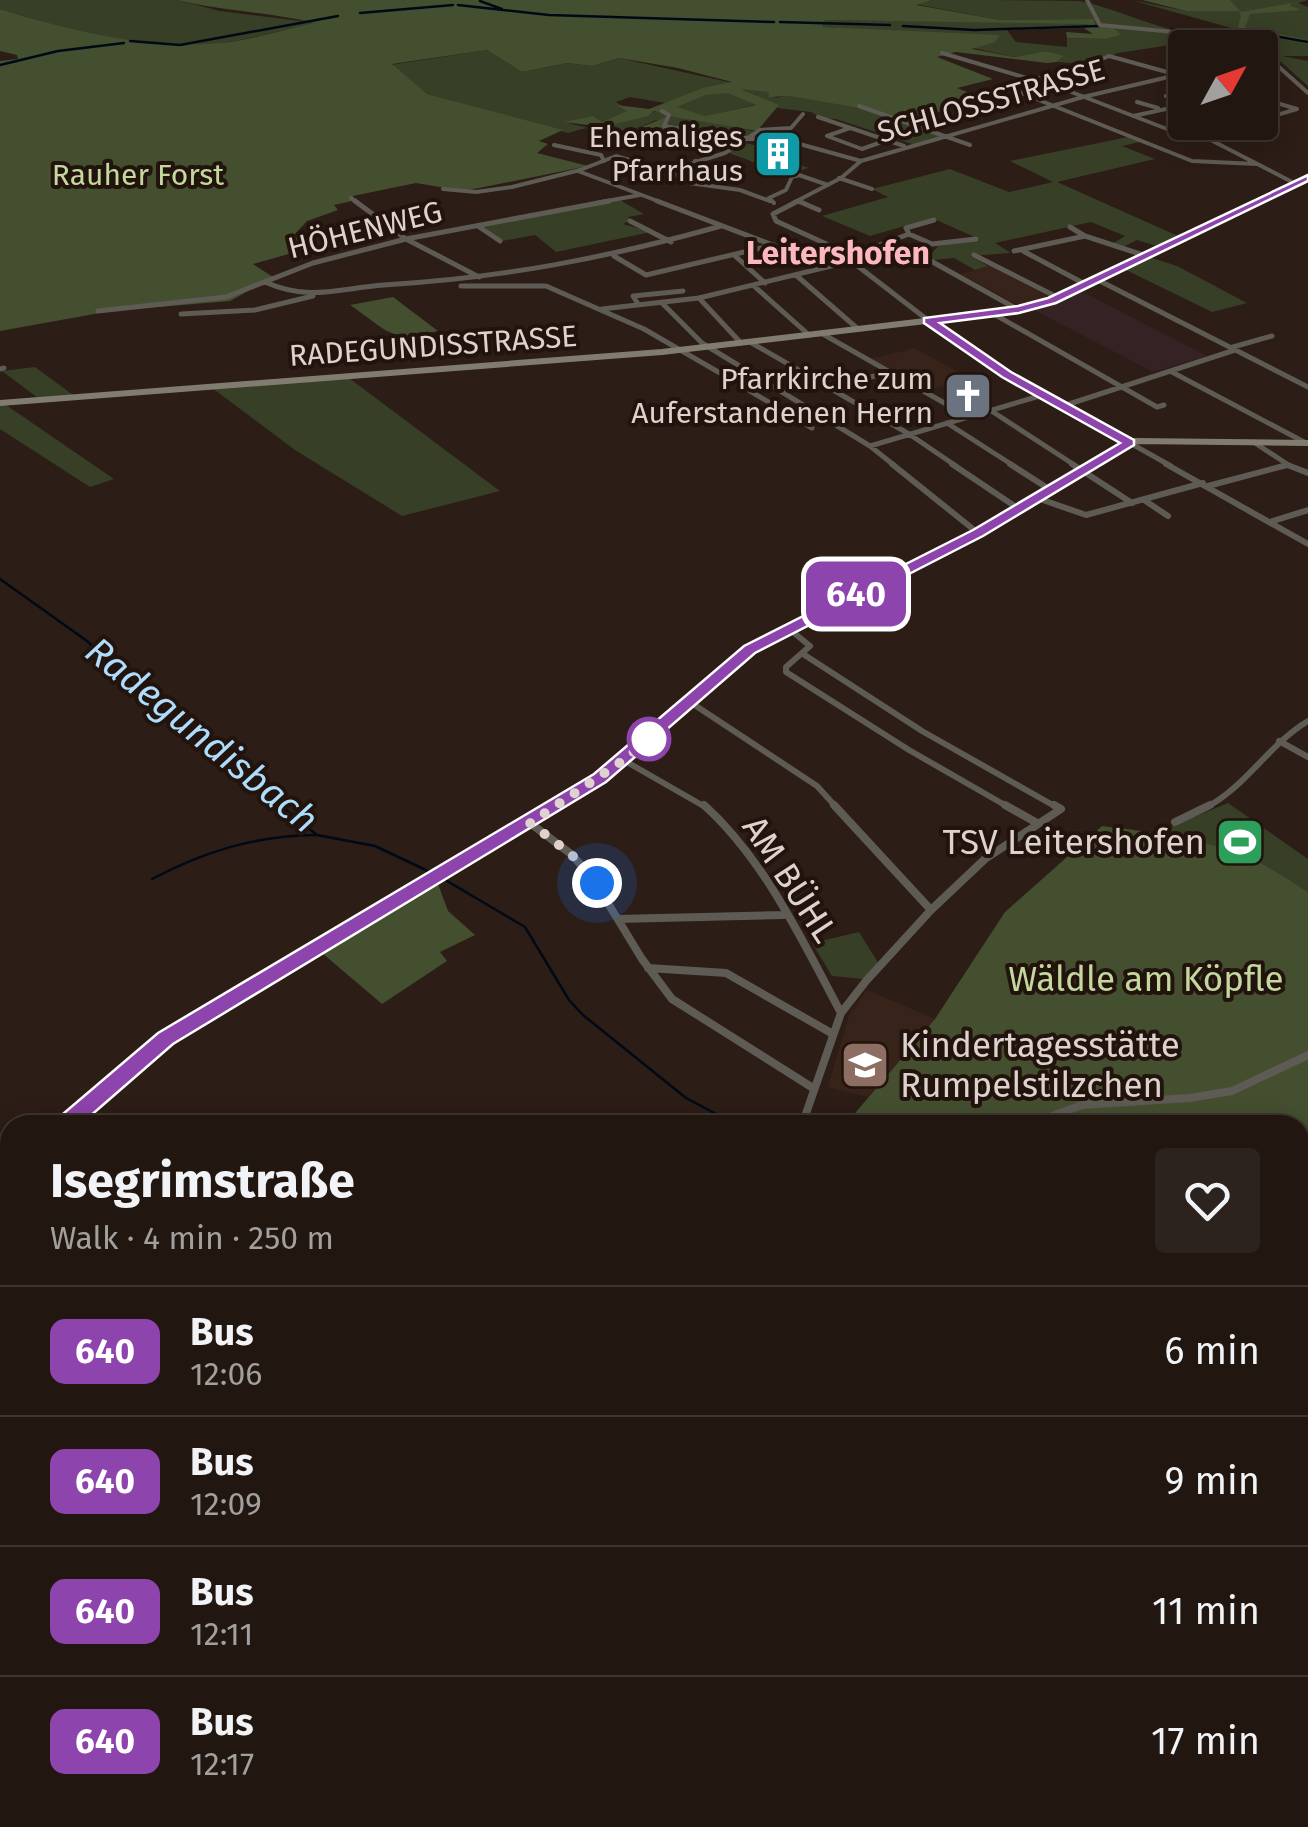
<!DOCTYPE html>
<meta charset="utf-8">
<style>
body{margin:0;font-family:"Fira Sans",sans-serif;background:#2d231e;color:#f1f3f6;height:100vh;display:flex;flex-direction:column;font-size:38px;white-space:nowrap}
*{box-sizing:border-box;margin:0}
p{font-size:32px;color:#a29f9f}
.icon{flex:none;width:55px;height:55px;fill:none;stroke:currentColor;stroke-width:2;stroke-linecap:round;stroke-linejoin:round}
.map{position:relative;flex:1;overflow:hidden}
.side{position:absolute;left:0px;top:1115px;width:1310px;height:712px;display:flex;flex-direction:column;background:#211610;border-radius:30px 30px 0 0;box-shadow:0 5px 25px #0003,0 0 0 2px #3e3530}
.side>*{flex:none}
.badge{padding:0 20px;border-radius:15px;font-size:35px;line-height:65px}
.needle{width:65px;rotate:50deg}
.buttons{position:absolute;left:1168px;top:30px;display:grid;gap:20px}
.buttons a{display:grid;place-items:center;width:110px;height:110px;border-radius:10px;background:#211610;box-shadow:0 5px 25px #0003,0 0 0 2px #3e3530;font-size:50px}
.you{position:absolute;width:50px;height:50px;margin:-25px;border:8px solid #fff;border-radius:50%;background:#1a73e8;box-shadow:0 0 0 15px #1a73e833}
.map>.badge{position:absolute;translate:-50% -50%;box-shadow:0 0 0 5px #fff}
.round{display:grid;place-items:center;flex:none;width:105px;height:105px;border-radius:10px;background:#2d231e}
.headline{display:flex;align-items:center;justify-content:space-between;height:170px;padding:0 50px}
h1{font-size:48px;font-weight:700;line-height:75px}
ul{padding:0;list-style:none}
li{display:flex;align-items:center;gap:30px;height:130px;padding:0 50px;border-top:2px solid #3e3530}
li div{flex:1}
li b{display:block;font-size:38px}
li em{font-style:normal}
li .badge{min-width:110px;font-weight:700;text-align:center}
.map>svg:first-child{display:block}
.industrial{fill:#352224}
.built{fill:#38231a}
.green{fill:#373f26;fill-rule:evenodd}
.forest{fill:#444f30;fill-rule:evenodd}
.water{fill:#000a17}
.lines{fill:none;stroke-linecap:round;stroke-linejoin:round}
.stream-far1{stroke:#000a17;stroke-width:2.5}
.stream{stroke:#000a17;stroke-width:4}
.street-far4{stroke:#5e5b54;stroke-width:4}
.street-far3{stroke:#5e5b54;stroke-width:5}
.street-far2{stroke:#5e5b54;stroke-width:6}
.street-far1{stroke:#5e5b54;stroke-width:8}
.street{stroke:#5e5b54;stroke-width:10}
.secondary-far4{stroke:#817c70;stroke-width:5}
.secondary-far3{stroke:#817c70;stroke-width:6}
.secondary-far2{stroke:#817c70;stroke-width:9}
.secondary-far1{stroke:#817c70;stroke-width:11}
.secondary{stroke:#817c70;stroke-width:14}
.line{fill:#8e44ad;stroke:#fff;stroke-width:2.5}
.walk{stroke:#ddd2cd;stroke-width:10;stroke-dasharray:0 18}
.stop-dot{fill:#fff;stroke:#8e44ad;stroke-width:5}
.labels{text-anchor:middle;stroke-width:8;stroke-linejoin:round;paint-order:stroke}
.far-street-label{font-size:30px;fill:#ddd2cd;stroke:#22140d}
.far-poi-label{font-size:30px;fill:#ddd2cd;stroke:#22140d;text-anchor:end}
.far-park-label{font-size:30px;fill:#c3d89e;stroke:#22140d}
.far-quarter-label{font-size:32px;font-weight:bold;fill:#fdb8bf;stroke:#22140d}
.poi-label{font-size:35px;fill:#ddd2cd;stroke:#22140d;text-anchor:end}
.street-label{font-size:35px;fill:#ddd2cd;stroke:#22140d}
.park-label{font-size:35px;fill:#c3d89e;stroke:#22140d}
.water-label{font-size:38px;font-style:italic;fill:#aedcfc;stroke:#22140d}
</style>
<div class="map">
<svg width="1308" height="1827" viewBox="0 0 1308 1827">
<rect width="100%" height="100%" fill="#2c1d16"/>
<path class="industrial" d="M1079,290L1207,356L1153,372L1034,310Z"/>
<path class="built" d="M992,265L1051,295L1021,307L961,274Z
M915,348L965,376L952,378L958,382L930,389L909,377L920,371L907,376L870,359Z
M867,990L935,1019L868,1097L828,1087L849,1016Z"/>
<path class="green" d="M0,0H177L220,11L318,23C290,28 263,36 235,41C156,56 75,31 0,9Z
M933,0C978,0 1035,0 1079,1C1126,9 1186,48 1235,29L1131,0L1186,11H1238L1230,0H1308L1298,3L1308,7V56H1282L1308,61V86L1273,55L1260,52V48L1190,42L1118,53L1087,64L1057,62L1063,57L1047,51L1014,57L896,31L821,27L825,20L1095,23L1093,19L1001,20L914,4ZM1104,27L1120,35L1106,39L1067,38V47L1016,42L1007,30Z
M487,50L522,72L567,63L592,66L619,58L733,83L728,85L758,104L703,117L677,108V105L630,97L616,102L631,112L603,122L593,116L568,123L588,128L659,111L757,132L752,138C728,136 675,132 656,120L621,135L591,134L586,128L568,133L427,94L390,65Z
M749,87L771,92L776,98L790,95L876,111L947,136L915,145L836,119L821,118L811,112L777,108L778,105L739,88Z
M1128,137L1140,142L1122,146L1155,159L1057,182L1178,236L1156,246L1137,240L1123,247L1112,244L1125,236L1091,222L995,243L1011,253L970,256L988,266L975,270L954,258L934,260L929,257L938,246L979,239L932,218L870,236L822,216L888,197L872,189L950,169L1009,192L1053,182L1010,161Z
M745,143L777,150L770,155L809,168L787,174L726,152Z
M620,200L644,214L628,217L631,220L623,224L651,232L556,252L535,235L502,241L482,225Z
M1149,257L1177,266L1247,303L1212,312L1124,269Z
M35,367L73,395L38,398L2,371Z
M349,378L500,491L402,516L295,450L212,388Z
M0,405H6L114,479L90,487L0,429Z
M1228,803L1308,859V892L1254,860L1162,830Z
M859,932L879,964L864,979L832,976L812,943Z
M383,1818H569L560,1827H376Z"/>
<path class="forest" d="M177,0H932L916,5L1001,20L1094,19L1095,26L1114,28L1121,35L1106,39L1067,38L1066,32L1093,34L1084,28L1007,30L1092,26L1087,24L825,20L822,27L1000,35L995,42L972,49L1014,57L1046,51L1064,56L1057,62L1047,63L956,52L937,57L993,79L957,88L972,94L954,102L950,108L909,123L876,111L790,96L768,97L769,92L741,89L779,105L757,131L669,116L663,124L674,126L654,136H632L640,140L629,144L621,139L594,135H621L669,116L654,111L648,116L603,127L564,122L593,116L603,122L627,111L616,105L649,109L703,88L732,82L678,68L619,58L592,66L567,63L522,72L487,50L392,64L427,94L563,130L539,141L548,144L537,153L588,166L464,191L416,183L353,196L352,201L334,205L338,210L307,221L294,235L310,248L253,264L273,277L230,301L111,311L0,331V61L18,59L17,55L0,51V9C76,32 150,51 230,42C258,38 286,29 314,23C269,12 222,11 177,0ZM728,93L756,105L705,116L677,107L705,95Z
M1142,0H1230L1241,12L1292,3L1290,6L1301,10L1250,14L1245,27L1308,40V44L1250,33L1167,30L1219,33L1237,29L1241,16L1239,11H1186Z
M393,297L438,331C387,342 390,332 350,305Z
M1102,826C1152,832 1207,839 1254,860C1273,869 1290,881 1308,892V1204L1300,1206V1125H845L935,1019L1005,912Z
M438,884L448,911L475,935L440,952L447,961L382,1004L322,953Z
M1308,1244V1563L1300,1562V1246Z
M0,1643L10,1644V1818H185L164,1827H0Z"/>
<path class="water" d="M185,1818H382L365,1827H164Z"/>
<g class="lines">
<path class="stream-far1" d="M480,1L502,9
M458,5L549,15L774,22
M360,13L453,5
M780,22L890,25
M903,26L974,30L1099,26
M1171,30H1240L1308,42
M130,41L180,45L338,16
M0,65L58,51L124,43
M0,579L87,641L150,700L317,835L375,846L430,872
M442,878L525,927L569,1000L583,1015L686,1098L737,1125
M152,879C205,851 255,836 315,835"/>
<path class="stream" d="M0,1780L10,1778
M469,1827L479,1818"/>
<path class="street-far4" d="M1087,0L1100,25L1216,36L1256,48
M1260,50L1308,93
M942,53L1061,88L1167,129L1203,136L1296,184
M1004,86L1192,161L1257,164
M1166,96L1185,102
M1260,98L1297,109
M956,102L1004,86L1073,71L1109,56L1185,77
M1137,102L1158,108
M859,106L970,145
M662,111L669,115L664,126L724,137L785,140L861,161
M1260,112L1276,118
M1133,116L1185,105
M818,117L904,146
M1196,122L1220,131
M850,128L827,136L862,149L887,140
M1206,136L1297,109
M554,145L601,155L604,161
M695,161L739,177L729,181
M665,168L689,183L740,190L770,201
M578,171L663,203
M839,178L872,189
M443,189L476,192L512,187L580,170L616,156L653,167H680L725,153L760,130L791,128L803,114
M351,198L358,203
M798,201L804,203
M596,203L640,195
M774,203L769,198L786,190L792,177L799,175L828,185
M793,203L841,178L861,161L1083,97L1177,75"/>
<path class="street-far3" d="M355,201L406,239L479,277
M657,201L791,252L833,247
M798,201L819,210
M798,201L773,214L776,221L833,247L929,321
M630,221L671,242
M478,226L500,241
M1070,227L1085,236L1146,256
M909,234L932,244L976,239
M1014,251L1085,236
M1023,251L1085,284
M861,252L909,234L906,228L934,220
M843,254L929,260L1019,310
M734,255L765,283
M974,255L1057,297
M614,256L646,275L774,245
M797,276L858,329
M1096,279L1308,387
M265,282C310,302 339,288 384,285C502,278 607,258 721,226
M461,286H546L644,329L720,373
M754,286L809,335
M699,298L741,343
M662,303L702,343L870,446L895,466
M638,304L633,296L683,291
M602,309L699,298L852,261
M98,311L226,297L313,263L406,239L609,201
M992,313L1157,407L1164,405
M181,314L255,310L313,296
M821,333L969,417
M750,342L909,434L956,466
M1233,347L1272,336
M0,369L4,368
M1170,371L1306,443
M830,389L888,372
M750,391L812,428
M1063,406L1235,350
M990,410L1076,466
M947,423L1014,466
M1130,443L1171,466
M1255,443L1290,466
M870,446L1043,395
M1283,466L1287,465"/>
<path class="street-far2" d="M892,464L978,533
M952,464L1019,509
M1010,464L1049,489
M1072,464L1132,503
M1166,464L1308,544
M1285,464L1308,473
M1208,486L1287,465
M1037,498L1086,515L1203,483
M1144,500L1168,516
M1270,522L1308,510
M788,628L810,646L786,667V672L909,750L1010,808
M803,654L922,731L1058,808
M690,702L817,786L837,808
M1279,741L1308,757
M625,761L707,808
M1205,808C1245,788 1269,744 1308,721"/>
<path class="street-far1" d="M704,805C765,860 803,942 841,1013
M834,805L931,910
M1005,805L1037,823
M1175,822L1210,805
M530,823L571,854L592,877L642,959L672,999L813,1088
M618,919L783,915
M648,968L726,973L833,1034
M802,1125L841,1013L866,981L931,910L985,859L1061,809L1054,805
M1028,1125L1082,1105L1190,1098L1232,1091L1308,1055"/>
<path class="street" d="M1300,1655L1308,1658
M1300,1680L1308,1681
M623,1827L625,1818
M829,1827L830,1818"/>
<path class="secondary-far4" d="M1255,203L1308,178"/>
<path class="secondary-far3" d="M929,321L1006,374L1130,443
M0,403L662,352L1019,310L1052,300L1260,201
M1088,466L1135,441L1308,443"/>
<path class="secondary-far2" d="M551,808L625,761L750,649L978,533L1092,464"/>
<path class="secondary-far1" d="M65,1125L166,1038L555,805
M0,1140L10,1149"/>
<path class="secondary" d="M0,1629L10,1630
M932,1818L988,1827"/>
</g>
<path class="line" d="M1308,175V181L1056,303L1019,313L940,323L1011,372L1134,440V445L983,536L755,653L606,782L173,1044L73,1131H57L54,1125L57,1119L158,1033L594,774L744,646L973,530L1120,443L1002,377L924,323V318L1018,306L1048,298Z"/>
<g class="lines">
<path class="walk" d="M597,883L571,854L530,823L624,760L649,739"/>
</g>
<defs>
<g id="building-square" transform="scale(2.5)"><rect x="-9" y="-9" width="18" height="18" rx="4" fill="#0f9aa8" stroke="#22140d"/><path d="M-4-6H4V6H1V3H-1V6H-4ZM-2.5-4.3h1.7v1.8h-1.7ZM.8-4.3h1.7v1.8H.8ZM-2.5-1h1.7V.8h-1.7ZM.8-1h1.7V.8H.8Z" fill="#fff"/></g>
<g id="church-square" transform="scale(2.5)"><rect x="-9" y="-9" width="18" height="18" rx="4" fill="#6b7280" stroke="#22140d"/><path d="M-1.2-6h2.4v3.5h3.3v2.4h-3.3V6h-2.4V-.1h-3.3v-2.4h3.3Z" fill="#fff"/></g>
<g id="stadium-square" transform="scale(2.5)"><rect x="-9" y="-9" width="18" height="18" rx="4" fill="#2e9e5b" stroke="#22140d"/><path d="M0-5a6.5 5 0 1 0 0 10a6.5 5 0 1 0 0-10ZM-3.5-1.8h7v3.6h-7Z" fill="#fff"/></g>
<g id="school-square" transform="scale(2.5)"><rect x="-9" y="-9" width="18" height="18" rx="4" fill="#8d6e63" stroke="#22140d"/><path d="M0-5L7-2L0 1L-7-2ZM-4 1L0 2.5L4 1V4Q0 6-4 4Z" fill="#fff"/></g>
</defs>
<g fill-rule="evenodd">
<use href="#building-square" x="778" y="154"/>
<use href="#church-square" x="968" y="396"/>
<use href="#stadium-square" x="1240" y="842"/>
<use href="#school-square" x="865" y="1065"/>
</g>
<circle class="stop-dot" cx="649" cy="739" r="20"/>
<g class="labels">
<g class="far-street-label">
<text transform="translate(991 101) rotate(-16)" y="10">SCHLOSSSTRASSE</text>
<text transform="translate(365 230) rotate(-14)" y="10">HÖHENWEG</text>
<text transform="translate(433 346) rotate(-4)" y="10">RADEGUNDISSTRASSE</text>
</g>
<g class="far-poi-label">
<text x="743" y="147">Ehemaliges<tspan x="743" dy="34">Pfarrhaus</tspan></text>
<text x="933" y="389">Pfarrkirche zum<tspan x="933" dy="34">Auferstandenen Herrn</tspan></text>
</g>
<g class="far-park-label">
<text x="138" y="185">Rauher Forst</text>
</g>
<g class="far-quarter-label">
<text x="838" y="264">Leitershofen</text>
</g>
<g class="poi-label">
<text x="1205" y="854">TSV Leitershofen</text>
<text x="900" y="1057" text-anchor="start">Kindertagesstätte<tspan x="900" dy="40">Rumpelstilzchen</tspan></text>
</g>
<g class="street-label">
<text transform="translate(790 879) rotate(57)" y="12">AM BÜHL</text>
</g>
<g class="park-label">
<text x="1146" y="991">Wäldle am Köpfle</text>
</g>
<g class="water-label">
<text transform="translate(202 735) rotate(39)" y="13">Radegundisbach</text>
</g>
</g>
</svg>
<div class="buttons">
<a><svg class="needle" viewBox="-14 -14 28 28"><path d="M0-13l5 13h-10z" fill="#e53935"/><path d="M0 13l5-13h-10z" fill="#a29f9f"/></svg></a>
</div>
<div class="you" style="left:597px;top:883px"></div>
<b class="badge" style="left:856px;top:594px;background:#8e44ad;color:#fff">640</b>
<section class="side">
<div class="headline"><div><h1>Isegrimstraße</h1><p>Walk · 4 min · 250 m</p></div><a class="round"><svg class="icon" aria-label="heart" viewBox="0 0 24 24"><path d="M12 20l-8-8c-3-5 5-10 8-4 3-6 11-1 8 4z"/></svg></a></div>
<ul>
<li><span class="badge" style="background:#8e44ad;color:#fff">640</span><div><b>Bus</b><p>12:06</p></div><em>6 min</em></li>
<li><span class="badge" style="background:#8e44ad;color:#fff">640</span><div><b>Bus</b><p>12:09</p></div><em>9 min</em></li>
<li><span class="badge" style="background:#8e44ad;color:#fff">640</span><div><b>Bus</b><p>12:11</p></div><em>11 min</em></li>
<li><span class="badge" style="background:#8e44ad;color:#fff">640</span><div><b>Bus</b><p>12:17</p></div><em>17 min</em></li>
</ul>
</section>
</div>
